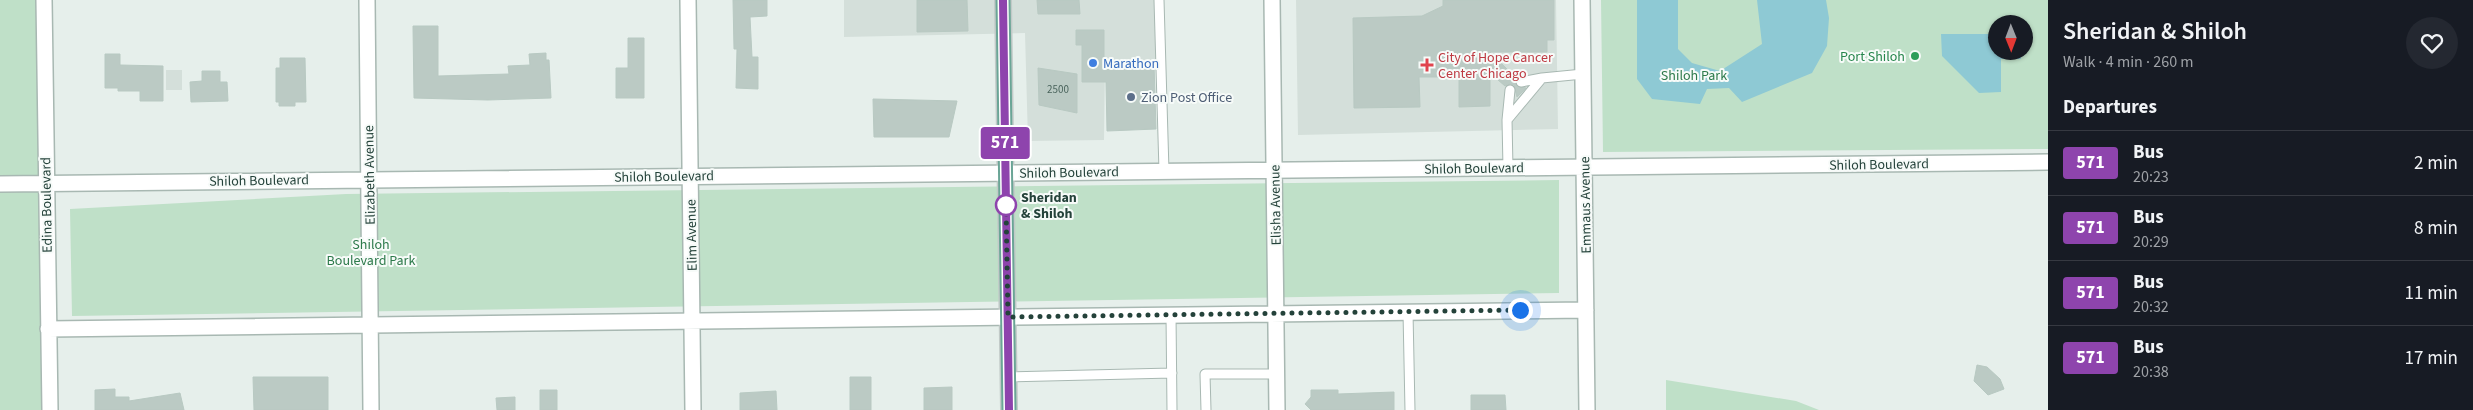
<!DOCTYPE html>
<meta charset="utf-8">
<style>
body{margin:0;font-family:"Source Sans 3",sans-serif;background:#242831;color:#f1f3f6;height:100vh;display:flex;flex-direction:column;font-size:19px;white-space:nowrap}
*{box-sizing:border-box;margin:0}
p{font-size:16px;color:#9ea1a6}
.icon{flex:none;width:28px;height:28px;fill:none;stroke:currentColor;stroke-width:2;stroke-linecap:round;stroke-linejoin:round}
.map{position:relative;flex:1;overflow:hidden}
.sheet{display:flex;flex-direction:column;background:#171b24;width:425px}
.sheet>*{flex:none}
.badge{padding:0 10px;border-radius:4px;font-size:18px;line-height:32px}
.needle{width:32px;rotate:179deg}
.buttons{position:absolute;left:1988px;top:15px;display:grid;gap:10px}
.buttons a{display:grid;place-items:center;width:45px;height:45px;border-radius:50%;background:#171b24;box-shadow:0 1px 4px #0004;font-size:25px}
.you{position:absolute;width:25px;height:25px;margin:-12px;border:4px solid #fff;border-radius:50%;background:#1a73e8;box-shadow:0 0 0 8px #1a73e833}
.map>.badge{position:absolute;translate:-50% -50%;box-shadow:0 0 0 2px #fff}
h2{padding:0 15px;font-size:19px;line-height:45px}
.round{display:grid;place-items:center;flex:none;width:52px;height:52px;border-radius:26px;background:#242831}
.summary{display:flex;align-items:center;justify-content:space-between;height:85px;padding:0 15px}
h1{font-size:24px;font-weight:600;line-height:38px}
ul{padding:0;list-style:none}
li{display:flex;align-items:center;gap:15px;height:65px;padding:0 15px;border-top:1px solid #363941}
li div{flex:1}
li b{display:block;font-size:19px}
li em{font-style:normal}
li .badge{min-width:55px;font-weight:700;text-align:center}
main{display:flex;flex:1;min-height:0}
.map>svg:first-child{display:block}
.built{fill:#d4dfda}
.green{fill:#bfe0c8;fill-rule:evenodd}
.water{fill:#8ec9d4}
.building{fill:#bbcac4;stroke:#b8c9c2}
.lines{fill:none;stroke-linecap:round;stroke-linejoin:round}
.service-casing{stroke:#a8b8b2;stroke-width:11}
.minor-casing{stroke:#a8b8b2;stroke-width:18}
.primary-casing{stroke:#c2cac8;stroke-width:18}
.service{stroke:#fff;stroke-width:9}
.minor{stroke:#fff;stroke-width:15}
.primary{stroke:#6aa596;stroke-width:15}
.line-casing{stroke:#fff;stroke-width:11}
.line{stroke:#8e44ad;stroke-width:8}
.walk{stroke:#24423a;stroke-width:5;stroke-dasharray:0 9}
.leisure-dot{fill:#2e9e5b;stroke:#f7fbf9;stroke-width:2}
.shop-dot{fill:#3f7fe0;stroke:#f7fbf9;stroke-width:2}
.health-dot{fill:#e0444e;stroke:#f7fbf9;stroke-width:2}
.service-dot{fill:#5c6f8a;stroke:#f7fbf9;stroke-width:2}
.stop-dot{fill:#fff;stroke:#8e44ad;stroke-width:2.5}
.labels{text-anchor:middle;stroke-width:4;stroke-linejoin:round;paint-order:stroke}
.number-label{font-size:11px;fill:#4a645c}
.leisure-label{font-size:14px;fill:#27864d;stroke:#f7fbf9;text-anchor:end}
.health-label{font-size:14px;fill:#be3a42;stroke:#f7fbf9;text-anchor:start}
.shop-label{font-size:14px;fill:#366cbe;stroke:#f7fbf9;text-anchor:start}
.park-label{font-size:14px;fill:#2d7a4b;stroke:#f7fbf9}
.service-label{font-size:14px;fill:#4e5e75;stroke:#f7fbf9;text-anchor:start}
.street-label{font-size:14px;fill:#24423a;stroke:#f7fbf9}
.stop-label{font-size:14px;font-weight:bold;fill:#24423a;stroke:#f7fbf9;text-anchor:start}
</style>
<main>
<div class="map">
<svg width="2048" height="410" viewBox="0 0 2048 410">
<rect width="100%" height="100%" fill="#e6efeb"/>
<path class="built" d="M844,0H1155L1156,60L1105,62L1104,140L1028,141L1025,33L844,37Z
M1296,0H1556L1558,129L1298,135Z
M166,70H182V90H166Z"/>
<path class="green" d="M0,0H44L50,410H0Z
M1601,0H2048V149L1603,152ZM1996,24H2024V51H1996Z
M1559,180V293L72,316L70,209L346,194Z
M1666,380L1796,401L1819,410H1666Z"/>
<path class="water" d="M1637,0H1678V49L1692,63L1720,71L1762,44L1757,0H1826L1829,18L1827,46L1812,73L1742,102L1729,88L1707,89L1700,104L1652,99L1637,79Z
M1941,34H1996V51H2021V59H2001V92L1979,93L1942,56Z"/>
<path class="building" d="M733,0H767V16L750,17L752,57H758V89L736,88L737,49H734Z
M917,0H967L968,31L917,32Z
M1037,0H1079L1080,14H1038Z
M1443,0H1554V40H1547V52H1490L1516,78L1517,86L1526,88L1517,97L1514,85L1510,84L1505,86L1490,73V106L1459,107V77H1419L1420,107L1354,108L1353,18L1422,16L1443,6Z
M413,26H438V76L509,74L508,66L530,65L529,54L546,53V60H549L551,98L488,100L414,98Z
M1076,30H1104V64L1154,63L1156,129L1107,131L1106,82H1082V45H1076Z
M628,38H644V98H616V68H628Z
M105,54H120V65L163,66V101H140V91H118V88H105Z
M280,58H305L306,102H295V106H279V102H276V68H280Z
M1038,68L1077,74V113L1039,105Z
M202,71H220V82H227L228,101L191,102L190,82L202,81Z
M873,99L957,101L949,137H874Z
M1977,365L1987,367L2000,379L2004,389L1988,395L1974,381Z
M253,377H328V410H254Z
M850,377H871V410H850Z
M952,387V410H924V388Z
M115,389V397H129V401L180,393L184,410H95V390Z
M540,390H557V410H540Z
M1311,390H1338V394L1394,392V410H1311L1305,404L1311,397Z
M776,391L777,410H740V393Z
M1471,395H1505L1506,410H1471Z
M515,397V410H497L496,398Z"/>
<g class="lines">
<g class="service-casing">
<path id="service" d="M1159,0L1164,171
M1521,82L1542,78
M1507,120L1510,90
M1508,168L1507,120L1542,78L1583,74
M1408,312L1410,410
M1171,315L1172,410
M1008,377L1172,373
M1206,410L1205,374H1277"/>
</g>
<g class="minor-casing">
<path id="minor" d="M44,0L50,410
M367,0L371,410
M688,0L693,410
M1272,0L1277,410
M1582,0L1587,410
M0,184L2048,162
M48,329L1586,310"/>
</g>
<g class="primary-casing">
<path id="primary" d="M1003,0L1009,410"/>
</g>
<use href="#service" class="service"/>
<use href="#minor" class="minor"/>
<use href="#primary" class="primary"/>
</g>
<g class="lines">
<g class="line-casing">
<path id="line" d="M1003,0L1009,410"/>
</g>
<use href="#line" class="line"/>
<path class="walk" d="M1006,205L1008,317L1520,310"/>
</g>
<circle class="leisure-dot" cx="1915" cy="56" r="5"/>
<circle class="shop-dot" cx="1093" cy="63" r="5"/>
<path class="health-dot" d="M1424.5 57.5h5v5h5v5h-5v5h-5v-5h-5v-5h5z"/>
<circle class="service-dot" cx="1131" cy="97" r="5"/>
<circle class="stop-dot" cx="1006" cy="205" r="10"/>
<g class="labels">
<g class="number-label">
<text x="1058" y="93">2500</text>
</g>
<g class="leisure-label">
<text x="1905" y="61">Port Shiloh</text>
</g>
<g class="health-label">
<text x="1438" y="62">City of Hope Cancer<tspan x="1438" dy="16">Center Chicago</tspan></text>
</g>
<g class="shop-label">
<text x="1103" y="68">Marathon</text>
</g>
<g class="park-label">
<text x="1694" y="80">Shiloh Park</text>
<text x="371" y="249">Shiloh<tspan x="371" dy="16">Boulevard Park</tspan></text>
</g>
<g class="service-label">
<text x="1141" y="102">Zion Post Office</text>
</g>
<g class="street-label">
<text transform="translate(1879 164) rotate(-1)" y="5">Shiloh Boulevard</text>
<text transform="translate(1474 168) rotate(-1)" y="5">Shiloh Boulevard</text>
<text transform="translate(1069 172) rotate(-1)" y="5">Shiloh Boulevard</text>
<text transform="translate(369 175) rotate(-91)" y="5">Elizabeth Avenue</text>
<text transform="translate(664 176) rotate(-1)" y="5">Shiloh Boulevard</text>
<text transform="translate(259 180) rotate(-1)" y="5">Shiloh Boulevard</text>
<text transform="translate(46 205) rotate(-91)" y="5">Edina Boulevard</text>
<text transform="translate(1275 205) rotate(-91)" y="5">Elisha Avenue</text>
<text transform="translate(1585 205) rotate(-91)" y="5">Emmaus Avenue</text>
<text transform="translate(691 235) rotate(-91)" y="5">Elim Avenue</text>
</g>
<g class="stop-label">
<text x="1021" y="202">Sheridan<tspan x="1021" dy="16">&amp; Shiloh</tspan></text>
</g>
</g>
</svg>
<div class="buttons">
<a><svg class="needle" viewBox="-14 -14 28 28"><path d="M0-13l5 13h-10z" fill="#e53935"/><path d="M0 13l5-13h-10z" fill="#9ea1a6"/></svg></a>
</div>
<div class="you" style="left:1520px;top:310px"></div>
<b class="badge" style="left:1005px;top:143px;background:#8e44ad;color:#fff">571</b>
</div>
<section class="sheet">
<div class="summary"><div><h1>Sheridan &amp; Shiloh</h1><p>Walk · 4 min · 260 m</p></div><a class="round"><svg class="icon" aria-label="heart" viewBox="0 0 24 24"><path d="M12 20l-8-8c-3-5 5-10 8-4 3-6 11-1 8 4z"/></svg></a></div>
<h2>Departures</h2>
<ul>
<li><span class="badge" style="background:#8e44ad;color:#fff">571</span><div><b>Bus</b><p>20:23</p></div><em>2 min</em></li>
<li><span class="badge" style="background:#8e44ad;color:#fff">571</span><div><b>Bus</b><p>20:29</p></div><em>8 min</em></li>
<li><span class="badge" style="background:#8e44ad;color:#fff">571</span><div><b>Bus</b><p>20:32</p></div><em>11 min</em></li>
<li><span class="badge" style="background:#8e44ad;color:#fff">571</span><div><b>Bus</b><p>20:38</p></div><em>17 min</em></li>
</ul>
</section>
</main>
